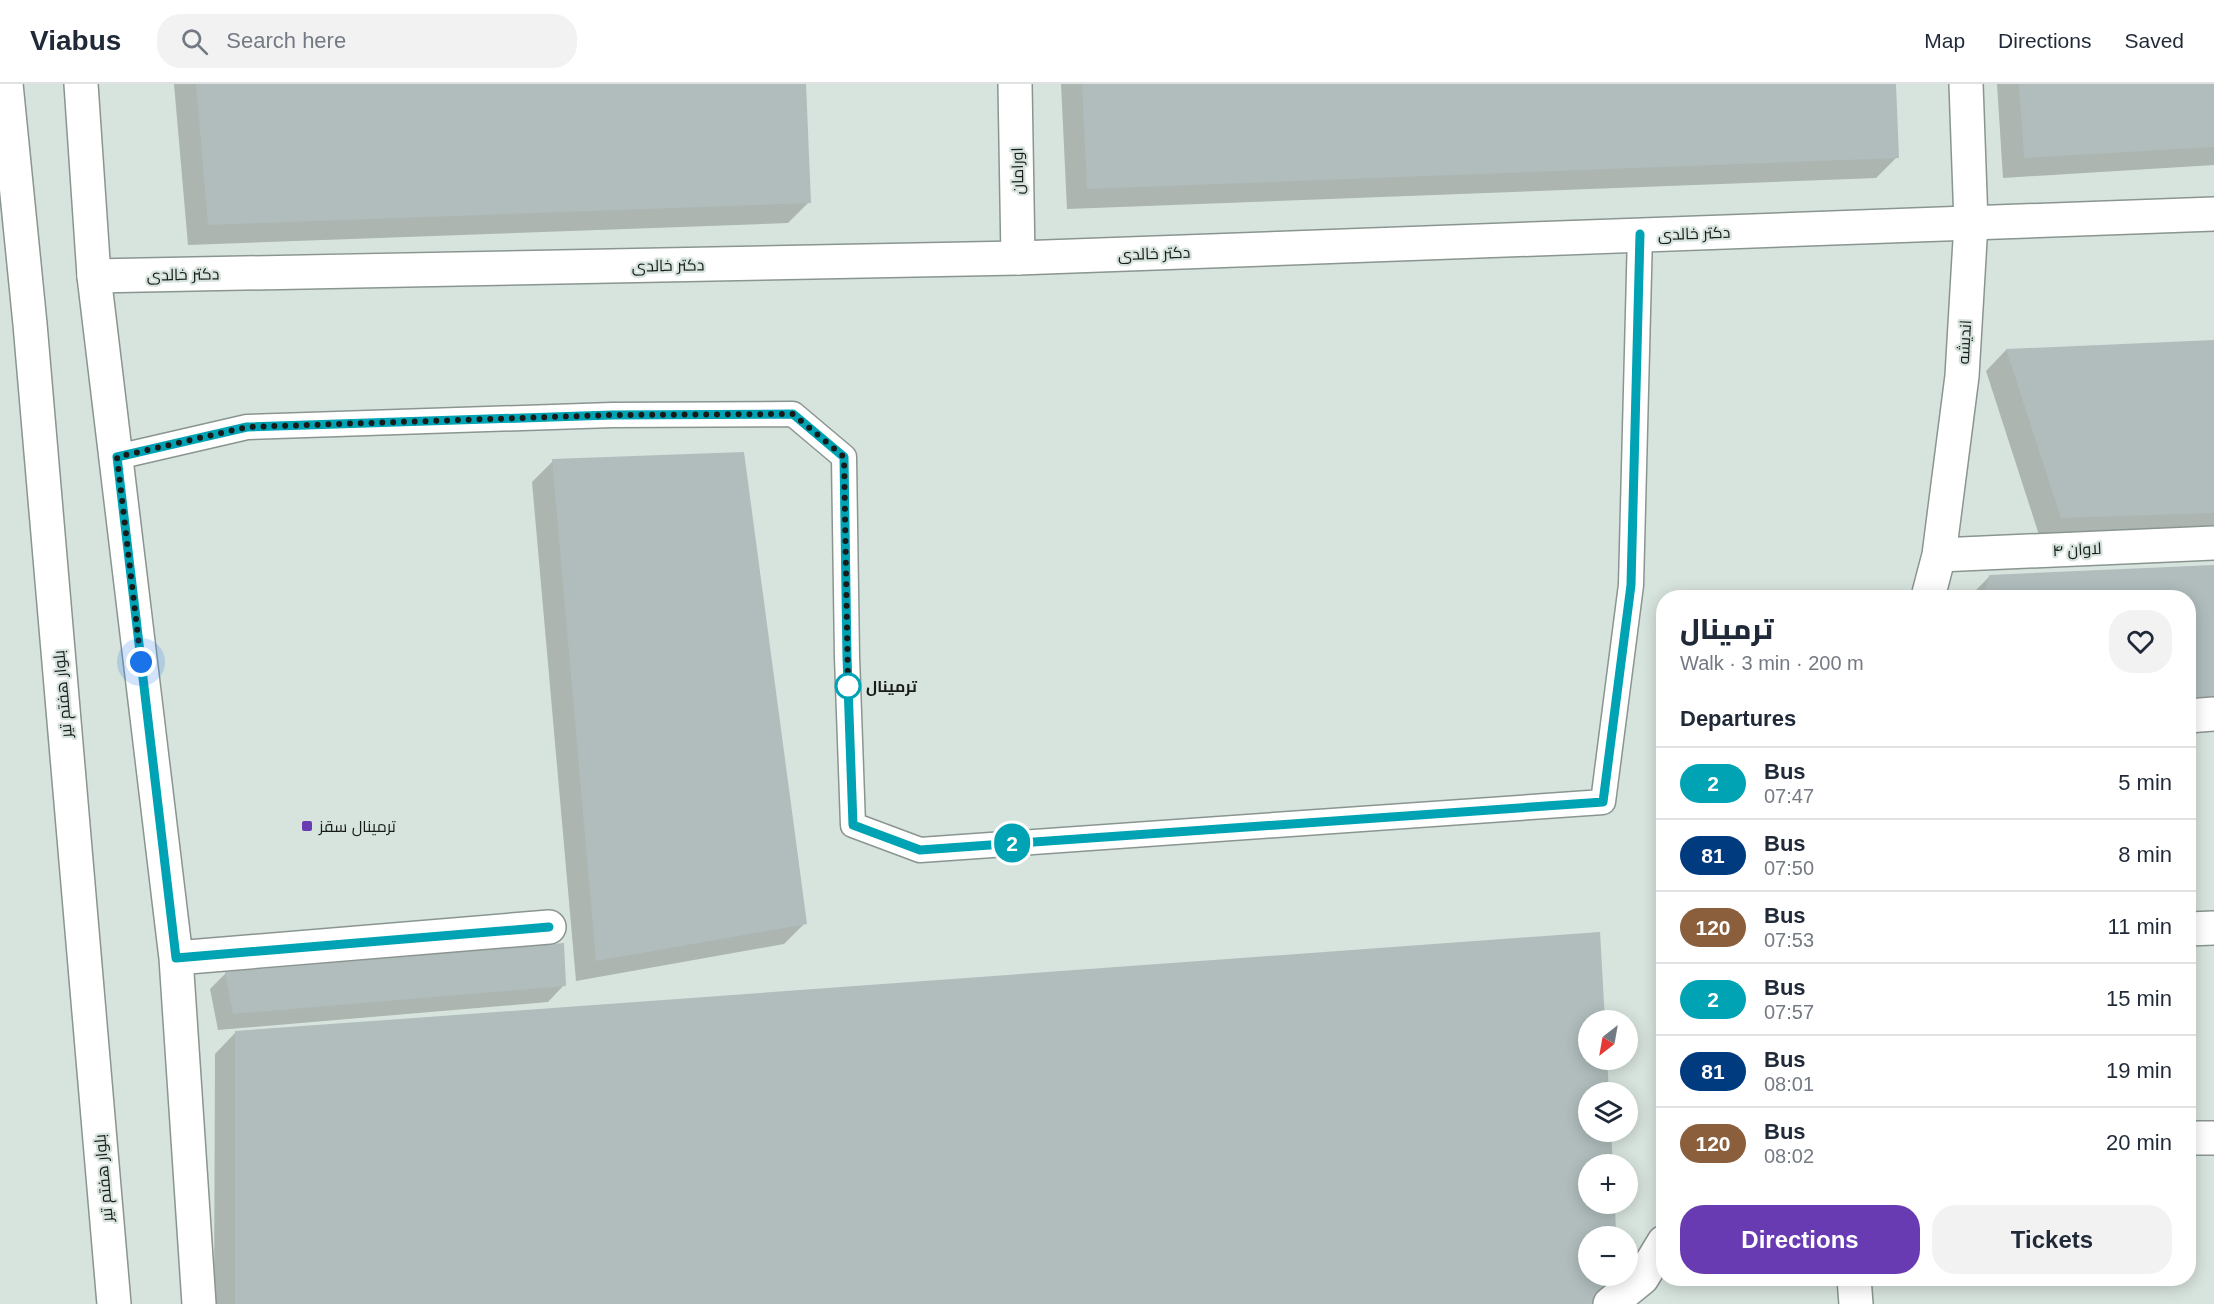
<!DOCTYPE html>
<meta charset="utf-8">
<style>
body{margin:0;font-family:Arial,Cairo,sans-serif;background:#f2f2f3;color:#1f2937;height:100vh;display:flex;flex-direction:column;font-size:22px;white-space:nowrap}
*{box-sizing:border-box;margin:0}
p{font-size:20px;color:#747a83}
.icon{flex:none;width:33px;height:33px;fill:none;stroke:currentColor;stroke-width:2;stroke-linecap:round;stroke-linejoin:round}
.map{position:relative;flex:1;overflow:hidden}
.drawer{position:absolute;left:1656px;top:506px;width:540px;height:696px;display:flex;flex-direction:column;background:#fff;border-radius:24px;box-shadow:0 3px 15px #0003}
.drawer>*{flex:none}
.badge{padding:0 12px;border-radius:20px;font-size:21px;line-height:39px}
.needle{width:39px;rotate:211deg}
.tools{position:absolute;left:1578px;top:926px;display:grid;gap:12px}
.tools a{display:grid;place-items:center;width:60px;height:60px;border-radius:50%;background:#fff;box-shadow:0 3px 15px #0003;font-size:30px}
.you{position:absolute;width:30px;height:30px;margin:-15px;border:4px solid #fff;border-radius:50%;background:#1a73e8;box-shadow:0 0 0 9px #1a73e833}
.map>.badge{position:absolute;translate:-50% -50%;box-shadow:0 0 0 3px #fff}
h2{padding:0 24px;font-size:22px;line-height:54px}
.round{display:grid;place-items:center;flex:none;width:63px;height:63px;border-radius:24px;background:#f2f2f3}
.summary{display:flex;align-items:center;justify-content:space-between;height:102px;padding:0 24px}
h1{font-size:28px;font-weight:800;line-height:45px}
.cta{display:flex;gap:12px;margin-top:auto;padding:12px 24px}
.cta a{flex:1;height:69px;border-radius:24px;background:#693bb2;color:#fff;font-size:24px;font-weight:800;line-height:69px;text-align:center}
.cta a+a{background:#f2f2f3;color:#1f2937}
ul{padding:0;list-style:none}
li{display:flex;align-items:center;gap:18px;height:72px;padding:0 24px;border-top:2px solid #e0e1e3}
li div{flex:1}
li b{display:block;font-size:22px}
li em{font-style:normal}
li .badge{min-width:66px;font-weight:700;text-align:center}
header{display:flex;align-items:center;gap:36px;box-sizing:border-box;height:84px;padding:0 30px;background:#fff;border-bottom:2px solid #e0e1e3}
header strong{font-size:28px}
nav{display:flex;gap:33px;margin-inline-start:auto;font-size:21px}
.search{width:420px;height:54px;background:#f2f2f3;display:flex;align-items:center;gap:15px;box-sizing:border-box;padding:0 21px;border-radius:24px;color:#747a83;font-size:22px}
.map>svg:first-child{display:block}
.shadow{fill:#0003}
.building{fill:#b0bdbc}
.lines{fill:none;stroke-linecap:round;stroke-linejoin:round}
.lane-casing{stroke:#8a9590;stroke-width:27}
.street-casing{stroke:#8a9590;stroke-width:36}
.secondary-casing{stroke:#8a9590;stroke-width:36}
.primary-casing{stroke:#8a9590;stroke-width:36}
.lane{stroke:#fff;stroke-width:24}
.street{stroke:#fff;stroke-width:33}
.secondary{stroke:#fff;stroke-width:33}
.primary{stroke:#fff;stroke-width:33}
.line-casing{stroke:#fff;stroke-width:14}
.line{stroke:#00a3b4;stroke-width:9}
.walk{stroke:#171b19;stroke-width:6;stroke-dasharray:0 10.8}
.stop-dot{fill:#fff;stroke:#00a3b4;stroke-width:3}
.poi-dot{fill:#693bb2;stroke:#d7e3dd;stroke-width:2}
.labels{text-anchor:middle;stroke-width:4.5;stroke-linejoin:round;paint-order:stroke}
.street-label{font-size:16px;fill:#171b19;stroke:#d7e3dd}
.stop-label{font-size:16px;font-weight:bold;fill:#171b19;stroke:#d7e3dd;text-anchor:start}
.poi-label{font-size:16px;fill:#171b19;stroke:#d7e3dd;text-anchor:start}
</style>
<header>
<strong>Viabus</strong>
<div class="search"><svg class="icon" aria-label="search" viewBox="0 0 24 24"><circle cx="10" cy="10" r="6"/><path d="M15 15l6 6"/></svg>Search here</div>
<nav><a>Map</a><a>Directions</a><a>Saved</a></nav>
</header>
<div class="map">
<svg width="2214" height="1220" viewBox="0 0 2214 1220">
<rect width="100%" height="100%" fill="#d7e3dd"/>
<path class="shadow" d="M174,0H804L809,118L788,139L188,161Z
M1061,0H1894L1897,73L1876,94L1067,125Z
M1997,0H2214V81L2003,94Z
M2214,257V448L2040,454L1986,287L2006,266Z
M553,377L805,839L784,860L576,897L532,398Z
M2214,483L2188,513H1969L1989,493Z
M1599,850L1603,936H1588V975H1605L1607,1008H1588V1047H1609L1611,1080H1588V1119H1613L1615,1152H1588V1191H1617L1618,1220H214L215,970L235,949Z
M226,889L564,901L548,918L218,946L210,905Z"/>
<path class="building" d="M196,0H806L811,119L208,141Z
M1082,0H1896L1899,74L1087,105Z
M2019,0H2214V63L2024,74Z
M2214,256V429L2061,434L2006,265Z
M744,368L807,840L596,877L552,375Z
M2214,481V619L2188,622V513H1984L1989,491Z
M1600,848L1605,936H1588V975H1607L1609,1008H1588V1047H1611L1613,1080H1588V1119H1615L1616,1152H1588V1191H1618L1620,1220H235V947Z
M564,859L566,902L233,930L225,888Z"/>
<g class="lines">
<g class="lane-casing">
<path id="lane" d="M117,373L247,343L612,331L793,330L844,373L847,573L853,741L920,766L1603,718L1631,501L1640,150"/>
</g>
<g class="street-casing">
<path id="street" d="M81,0L94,192L176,874L199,1220
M1015,0L1018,174
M1939,471L2214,459
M1928,513L1939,471L1962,292L1971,139L1966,0
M2188,632L2214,630
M2188,845L2214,844
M176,874L549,843
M2188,1054H2214
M1854,1194L1856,1220
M1610,1220L1642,1194L1664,1158"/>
</g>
<g class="secondary-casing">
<path id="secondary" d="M94,192L1018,174L2214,130"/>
</g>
<g class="primary-casing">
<path id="primary" d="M6,0L30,240L114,1220"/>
</g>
<use href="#lane" class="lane"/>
<use href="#street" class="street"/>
<use href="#secondary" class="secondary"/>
<use href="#primary" class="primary"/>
</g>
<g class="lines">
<g class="line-casing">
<path id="line" d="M549,843L176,874L117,373L247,343L612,331L793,330L844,373L847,573L853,741L920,766L1603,718L1631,501L1640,150"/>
</g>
<use href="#line" class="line"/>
<path class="walk" d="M141,578L117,373L247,343L612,331L793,330L844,373L848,602"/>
</g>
<circle class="stop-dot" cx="848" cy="602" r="12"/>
<rect class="poi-dot" x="301" y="736" width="12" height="12" rx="3"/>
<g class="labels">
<g class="street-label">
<text transform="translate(1017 87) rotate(-91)" y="6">اورامان</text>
<text transform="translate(1694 149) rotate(-2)" y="6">دکتر خالدی</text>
<text transform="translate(1154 169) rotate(-2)" y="6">دکتر خالدی</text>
<text transform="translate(668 181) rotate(-1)" y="6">دکتر خالدی</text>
<text transform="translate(183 190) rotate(-1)" y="6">دکتر خالدی</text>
<text transform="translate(1964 258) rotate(-87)" y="6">اندیشه</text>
<text transform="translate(2077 465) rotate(-3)" y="6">لاوان ۴</text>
<text transform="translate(62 610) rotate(-95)" y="6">بلوار هفتم تیر</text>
<text transform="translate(103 1094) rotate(-95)" y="6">بلوار هفتم تیر</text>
</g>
<g class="stop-label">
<text x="866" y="608">ترمینال</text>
</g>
<g class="poi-label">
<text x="319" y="748">ترمینال سقز</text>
</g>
</g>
</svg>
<div class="tools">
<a><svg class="needle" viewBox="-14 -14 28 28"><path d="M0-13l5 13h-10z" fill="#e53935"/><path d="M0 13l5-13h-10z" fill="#747a83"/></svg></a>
<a><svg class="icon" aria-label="layers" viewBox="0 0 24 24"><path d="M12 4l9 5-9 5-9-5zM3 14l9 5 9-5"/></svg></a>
<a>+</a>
<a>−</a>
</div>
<div class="you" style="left:141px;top:578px"></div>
<b class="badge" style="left:1012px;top:759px;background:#00a3b4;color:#fff">2</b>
<section class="drawer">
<div class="summary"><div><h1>ترمینال</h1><p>Walk · 3 min · 200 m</p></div><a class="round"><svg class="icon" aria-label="heart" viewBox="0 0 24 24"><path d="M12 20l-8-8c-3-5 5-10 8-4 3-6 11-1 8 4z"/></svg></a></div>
<h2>Departures</h2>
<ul>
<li><span class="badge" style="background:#00a3b4;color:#fff">2</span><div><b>Bus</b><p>07:47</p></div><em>5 min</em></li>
<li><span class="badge" style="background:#003b80;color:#fff">81</span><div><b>Bus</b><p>07:50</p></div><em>8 min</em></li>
<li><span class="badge" style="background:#8b5e3c;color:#fff">120</span><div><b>Bus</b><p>07:53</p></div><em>11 min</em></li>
<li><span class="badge" style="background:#00a3b4;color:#fff">2</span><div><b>Bus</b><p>07:57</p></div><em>15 min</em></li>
<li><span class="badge" style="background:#003b80;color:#fff">81</span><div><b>Bus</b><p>08:01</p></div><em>19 min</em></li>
<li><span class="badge" style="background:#8b5e3c;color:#fff">120</span><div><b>Bus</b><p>08:02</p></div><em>20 min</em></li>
</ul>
<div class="cta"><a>Directions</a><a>Tickets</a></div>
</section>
</div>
